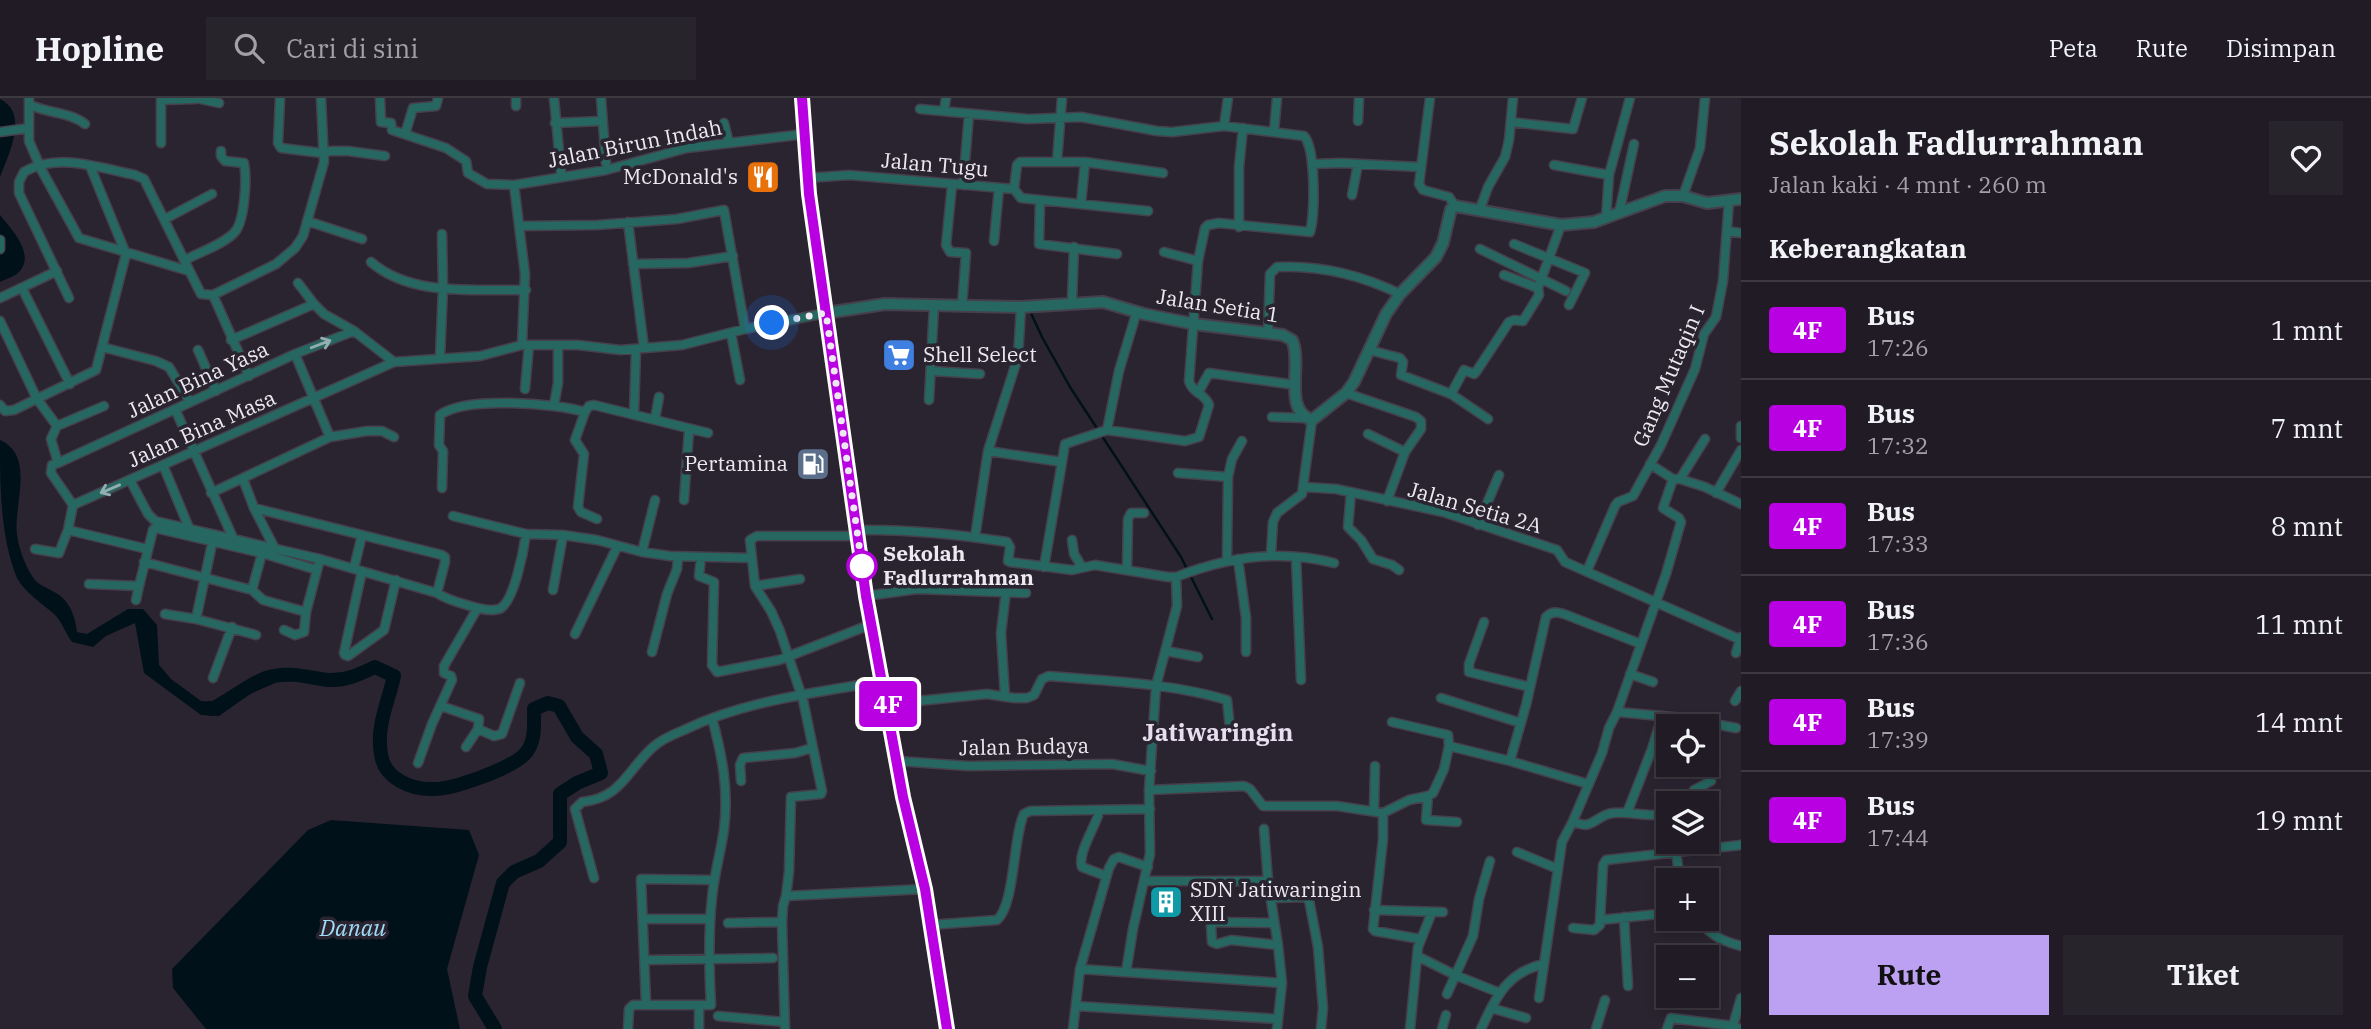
<!DOCTYPE html>
<html lang="id">
<meta charset="utf-8">
<style>
body{margin:0;font-family:"IBM Plex Serif",serif;background:#28242c;color:#f1f3f6;height:100vh;display:flex;flex-direction:column;font-size:26px;white-space:nowrap}
*{box-sizing:border-box;margin:0}
p{font-size:23px;color:#a2a1a6}
.icon{flex:none;width:38px;height:38px;fill:none;stroke:currentColor;stroke-width:2;stroke-linecap:round;stroke-linejoin:round}
.map{position:relative;flex:1;overflow:hidden}
.side{display:flex;flex-direction:column;background:#201b24;width:630px}
.side>*{flex:none}
.badge{padding:0 14px;border-radius:5px;font-size:24px;line-height:46px}
.buttons{position:absolute;left:1656px;top:616px;display:grid;gap:14px}
.buttons a{display:grid;place-items:center;width:63px;height:63px;border-radius:0px;background:#201b24;box-shadow:0 4px 10px #0003,0 0 0 2px #3d3941;font-size:35px}
.you{position:absolute;width:35px;height:35px;margin:-18px;border:5px solid #fff;border-radius:50%;background:#1a73e8;box-shadow:0 0 0 10px #1a73e833}
.map>.badge{position:absolute;translate:-50% -50%;box-shadow:0 0 0 4px #fff}
h2{padding:0 28px;font-size:26px;line-height:63px}
.round{display:grid;place-items:center;flex:none;width:74px;height:74px;border-radius:0px;background:#28242c}
.overview{display:flex;align-items:center;justify-content:space-between;height:119px;padding:0 28px}
h1{font-size:33px;font-weight:800;line-height:52px}
.action{display:flex;gap:14px;margin-top:auto;padding:14px 28px}
.action a{flex:1;height:80px;border-radius:0px;background:#bca0f2;color:#111;font-size:28px;font-weight:800;line-height:80px;text-align:center}
.action a+a{background:#28242c;color:#f1f3f6}
ul{padding:0;list-style:none}
li{display:flex;align-items:center;gap:21px;height:98px;padding:0 28px;border-top:2px solid #3d3941}
li div{flex:1}
li b{display:block;font-size:26px}
li em{font-style:normal}
li .badge{min-width:77px;font-weight:700;text-align:center}
header{display:flex;align-items:center;gap:42px;box-sizing:border-box;height:98px;padding:0 35px;background:#201b24;border-bottom:2px solid #3d3941}
header strong{font-size:33px}
nav{display:flex;gap:38px;margin-inline-start:auto;font-size:24px}
.search{width:490px;height:63px;background:#28242c;display:flex;align-items:center;gap:18px;box-sizing:border-box;padding:0 24px;border-radius:0px;color:#a2a1a6;font-size:26px}
main{display:flex;flex:1;min-height:0}
.map>svg:first-child{display:block}
.water{fill:#001119}
.lines{fill:none;stroke-linecap:round;stroke-linejoin:round}
.stream{stroke:#001119;stroke-width:2.5}
.river{stroke:#001119;stroke-width:14}
.minor-casing{stroke:#45404b;stroke-width:11}
.tertiary-casing{stroke:#45404b;stroke-width:14}
.primary-casing{stroke:#45404b;stroke-width:16}
.minor{stroke:#266761;stroke-width:8}
.tertiary{stroke:#266761;stroke-width:10}
.primary{stroke:#30a298;stroke-width:12}
.oneway{stroke:#93aeb0}
.line-casing{stroke:#fff;stroke-width:16}
.line{stroke:#b900e2;stroke-width:10}
.walk{stroke:#ede9f1;stroke-width:7;stroke-dasharray:0 12.6}
.stop-dot{fill:#fff;stroke:#b900e2;stroke-width:3.5}
.labels{text-anchor:middle;stroke-width:7;stroke-linejoin:round;paint-order:stroke}
.street-label{font-size:21px;fill:#ede9f1;stroke:#2a2430}
.poi-label{font-size:21px;fill:#ede9f1;stroke:#2a2430;text-anchor:end}
.stop-label{font-size:21px;font-weight:bold;fill:#ede9f1;stroke:#2a2430;text-anchor:start}
.water-label{font-size:23px;font-style:italic;fill:#9fdbf5;stroke:#2a2430}
.quarter-label{font-size:24px;font-weight:bold;fill:#e7deef;stroke:#2a2430}
</style>
<header>
<strong>Hopline</strong>
<div class="search"><svg class="icon" aria-label="search" viewBox="0 0 24 24"><circle cx="10" cy="10" r="6"/><path d="M15 15l6 6"/></svg>Cari di sini</div>
<nav><a>Peta</a><a>Rute</a><a>Disimpan</a></nav>
</header>
<main>
<div class="map">
<svg width="1741" height="931" viewBox="0 0 1741 931">
<rect width="100%" height="100%" fill="#2a2430"/>
<path class="water" d="M0,1C30,16 8,57 0,79Z
M0,117C11,131 35,155 20,173C16,178 6,181 0,184Z
M0,342C36,358 13,407 17,437C19,451 26,471 35,482C39,487 48,490 54,494C70,502 75,518 77,534L87,536L128,511H143L157,527L159,567L171,581L201,603L213,604L235,594L256,579L280,572L301,577L271,578L275,585L250,596L219,618L201,617L144,575L135,525L106,538L93,549L72,544C66,536 62,524 55,517C42,505 26,496 17,480C0,439 0,386 0,342Z
M331,722L469,732L479,757L447,871L460,931H206L173,890L172,871L308,732Z"/>
<g class="lines">
<path class="stream" d="M1030,213L1042,239L1070,289L1181,459L1212,521"/>
<path class="river" d="M209,610L212,611C231,602 255,581 274,578C293,574 310,580 329,582C346,583 360,576 375,569L394,578C388,605 376,628 381,656C384,681 412,692 434,691C454,691 509,671 524,657C536,645 534,627 534,611L548,605L559,608L577,639L596,656L601,675L577,685L560,696V744L539,763L514,774L503,785L480,869L475,898L495,931"/>
<g class="minor-casing">
<path id="minor" d="M29,0V43L41,71L79,140L189,173
M196,0L219,5
M280,0L278,45L281,50L322,55L331,53H348L385,58
M380,0L381,24L391,25L392,32L446,50L466,63L468,75L487,86L514,87L606,72L687,50L805,36
M516,0V8
M554,0L561,74
M601,0L606,65
M1430,0L1419,86L1423,92L1449,99L1455,108
M30,7C47,15 70,14 85,26
M920,11L1028,21L1081,19L1157,33L1172,34L1224,28L1304,38C1316,50 1315,118 1310,134L1219,125L1208,127L1205,130L1198,163L1189,283C1192,295 1205,295 1209,307L1199,339L1185,343L1107,332L1065,346L1062,364L988,353
M944,13L946,0
M1358,23L1359,0
M1511,24L1573,31L1582,0
M555,25L602,23
M724,25L729,45
M1224,28L1228,0
M1274,33L1277,0
M0,34L29,30
M408,37L406,33L413,10L436,8L438,0
M161,45V2L195,1
M1057,63L1062,0
M1312,66L1342,65L1420,69
M1554,67L1609,77
M807,80L849,77L1014,91
M514,87L525,176L522,247
M952,87L946,147L950,154L966,155L962,208
M963,87L969,16
M1014,91L1017,67L1020,64H1085L1163,75
M1014,91L1021,100L1148,113
M1352,97L1358,66
M1683,98L1700,50L1705,0
M1040,102L1039,146L1117,156
M1081,106L1085,64
M1480,111L1488,89L1505,59L1509,42L1513,0
M1619,115L1634,46
M1606,120L1609,77L1630,0
M165,121L212,96
M307,123L362,141
M628,124L644,250
M520,128L597,127L677,121L724,112L745,231
M1239,129V69L1243,30
M1727,133L1741,135
M0,142V151
M994,143L999,90
M1514,146L1585,175L1569,207
M1480,151L1566,193
M1164,154L1198,163
M185,162C200,154 222,147 234,135C245,124 247,80 244,65L225,63L221,58V53
M371,164C411,199 476,191 526,192
M633,166L688,165L733,158
M1504,177L1538,190
M298,185L314,206
M22,190L70,286
M213,197L249,278
M0,200L57,173
M69,200L19,95V84L24,74C58,54 100,70 135,77L144,81L201,196L213,197L276,166L295,150L303,138L324,64L321,0
M1072,204L1074,149
M0,223L37,301L57,328L51,341L58,365
M354,233L295,256L58,365L52,367L51,375L73,407L394,264L480,258L522,247H578L620,252L682,247L745,231L826,215
M731,235L740,282
M1268,235L1270,176L1277,169C1321,167 1361,177 1400,196
M231,242L314,206L324,216L354,233L394,264
M102,249L156,263L169,269L190,304
M198,252L216,293
M1369,252L1400,260L1403,264L1401,277L1451,296L1488,321
M295,256L330,339
M440,259L443,190L442,136
M932,273L980,276
M525,291L529,247
M1198,295L1209,275L1296,287
M1346,295L1416,319L1421,323V331L1405,354L1387,403
M1451,296L1464,272L1474,276L1476,274L1509,224L1514,222L1523,223L1539,197L1538,190L1561,127
M929,302L934,208
M0,307L5,313L14,312L96,272L126,156L90,68
M554,307L558,285V247
M175,311L233,440
M585,314L575,342L584,356L578,409L581,414L597,421
M634,316L636,251
M1272,319L1305,320
M655,321L659,299
M57,328L104,308
M1741,328V340
M1107,332L1119,273L1137,213
M1368,336L1405,354
M1650,366L1673,381H1680L1705,389L1741,406
M163,367L189,430
M1178,375L1228,379
M243,381L254,410L274,449
M1680,381L1705,341
M130,382L148,416L155,423L320,461L437,495C446,501 456,504 467,507C476,510 489,514 499,511C514,506 524,450 526,436
M1304,389L1336,391L1443,414L1557,452L1565,464L1741,542
M442,390L443,353L439,347L440,317C465,298 555,305 585,314L589,308L594,307L708,335
M1351,394L1348,429L1361,442L1373,461L1392,467L1399,472
M211,395L330,339L367,333H382L394,339
M1716,395L1741,352
M684,402L689,332
M254,410L442,457L445,459V464L437,495
M453,418L526,436L563,437L597,442L642,454L670,458L751,460
M1478,427L1499,377
M68,432L147,451
M856,432C907,431 957,436 1007,444L1010,449L1008,463L1010,464L1072,472L1095,467L1168,479H1176C1227,459 1281,451 1334,465
M975,439L988,353L1018,259L1021,209
M1072,442L1074,456L1082,469
M35,451L59,455L68,432L73,407
M642,454L655,402
M1271,456L1273,424L1277,415L1302,396L1312,322
M701,459L699,478L714,484L712,567L717,574L779,562L872,526
M1296,459L1301,582
M1238,461L1246,520V554
M1227,462L1228,379L1232,361L1242,343
M144,464L252,492L263,502L306,514
M1044,469L1062,364
M354,470L362,437
M1127,471L1128,421L1131,415H1144
M362,473L344,555L345,557L348,558L384,532L396,482
M1587,473L1615,408L1618,404L1633,398L1661,347L1695,271L1704,236L1716,219L1723,183L1729,103
M89,486L139,488L153,432L155,430L262,455L317,472
M755,488L800,481
M252,492L262,455
M553,492L563,437
M866,498L917,491L1026,495
M136,502L139,488
M165,516L196,521L256,537
M196,521L213,441
M1484,524L1469,566V574L1530,589
M284,532L295,537L304,534L306,514L320,461
M575,536L617,449
M1166,553L1198,559
M652,554L667,496L677,471L678,458
M1736,555L1741,539
M1630,576L1653,584
M213,580L232,529
M1005,599L1001,535L1006,493
M1441,600L1521,625
M1735,603L1741,593
M888,606L987,596L1014,600H1027L1034,597L1042,581L1049,578C1108,583 1170,585 1227,602L1230,630L1239,632
M441,608L479,621L478,631L466,649
M1617,614L1683,620L1736,630
M1392,624L1448,637L1449,648
M478,631L494,638L502,636L520,585
M898,663L968,668L1112,666L1151,673
M1510,663L1588,686
M418,665L432,626L452,582L451,578L444,575V568L477,511
M741,683L740,667L743,660L795,655L812,650
M1149,692L1244,688L1250,691L1263,708H1337L1383,715L1409,702L1428,698L1433,695L1444,671L1449,648L1510,663L1526,607L1546,519C1552,513 1557,514 1564,516L1641,546
M1428,698L1426,722L1457,724
M1685,705L1692,701L1694,692L1711,683
M1100,712C1096,728 1077,755 1082,769L1106,778
M1374,712L1375,668
M1383,715V741L1373,831L1375,833L1420,841
M1627,715L1652,651L1662,618
M1573,723C1593,734 1595,717 1613,715C1632,713 1650,721 1668,714
M1264,731L1268,783L1278,847L1282,885L1277,931
M1517,754L1558,771
M1676,754L1680,782
M594,780L575,711L582,704C621,700 626,674 652,650C660,642 674,636 684,632C746,602 816,595 883,583
M1144,783H1268
M786,798L789,774L791,699L821,696L822,693L803,602L780,533L771,513L755,488L750,442L757,438H858
M1272,800L1305,799L1309,802L1318,849L1323,910L1321,931
M1374,812L1443,814
M1668,815L1600,822L1603,767L1606,762L1741,747
M1624,819L1628,888
M644,821H710
M1700,824C1713,839 1723,843 1741,848
M728,825L782,824
M1274,825L1215,824L1211,827L1212,844L1217,846L1231,842L1278,847
M930,827L997,822C1015,807 1013,738 1024,716L1030,713L1150,711
M1573,830L1594,832L1600,827V822
M1417,858L1455,877L1500,895
M646,862L773,860
M1080,871L1282,885
M1126,874L1133,831L1150,756L1149,692L1156,588L1177,508L1176,479
M1447,896L1473,838L1479,801L1490,763
M1539,900L1562,744L1573,723L1602,655L1609,630L1617,614L1666,476L1681,424L1679,420L1663,410L1673,381
M646,906L641,781L714,782
M699,907V931
M1076,908L1278,921
M1491,910L1526,920
M718,918L785,924
M628,931L629,911L633,907H711C709,871 708,836 712,800C714,776 721,754 724,731C729,692 722,657 712,620
M785,931L782,824L783,808L786,798L925,791
M1073,931L1080,871L1109,770L1114,761L1119,759L1148,769
M1410,931L1418,849L1432,814
M1442,931L1446,917
M1481,931C1496,899 1507,874 1544,866
M1596,931L1605,902
M1667,931L1671,920L1733,928L1740,931
M1732,931L1741,900"/>
</g>
<g class="tertiary-casing">
<path id="tertiary" d="M826,215L885,206L1021,209L1103,204L1144,216L1194,226L1283,237L1292,242C1303,266 1282,312 1312,322L1346,295L1354,284L1386,216L1400,196L1436,159L1443,145L1451,111L1455,108L1561,127L1594,124L1665,98H1683L1707,105L1741,101"/>
</g>
<g class="primary-casing">
<path id="primary" d="M802,0L809,96L866,498L903,699L925,791L947,931"/>
</g>
<use href="#minor" class="minor"/>
<use href="#tertiary" class="tertiary"/>
<use href="#primary" class="primary"/>
</g>
<defs><path id="oneway-shaft" d="M-6 0H5M1.5-3L5.5 0L1.5 3" fill="none" stroke-width="1.6" stroke-linecap="round" stroke-linejoin="round" transform="scale(1.75)"/></defs>
<g class="oneway">
<use href="#oneway-shaft" transform="translate(321 246) rotate(-21)"/>
<use href="#oneway-shaft" transform="translate(110 391) rotate(157)"/>
</g>
<g class="lines">
<g class="line-casing">
<path id="line" d="M802,0L809,96L866,498L903,699L925,791L947,931"/>
</g>
<use href="#line" class="line"/>
<path class="walk" d="M772,225L826,215L862,468"/>
</g>
<defs>
<g id="restaurant-square" transform="scale(1.75)"><rect x="-9" y="-9" width="18" height="18" rx="4" fill="#e8710a" stroke="#2a2430"/><path d="M-5-6h1v4h1v-4h1v4h1v-4h1v5L-1.5 .5V6h-2V.5L-5-1ZM5-6V6H3V1.5H1.5Q1.5-4 5-6Z" fill="#fff"/></g>
<g id="supermarket-square" transform="scale(1.75)"><rect x="-9" y="-9" width="18" height="18" rx="4" fill="#3f7fe0" stroke="#2a2430"/><path d="M-6-5.5h2.5l.6 2H6L4.5 2H-2.5L-4.4-4H-6ZM-1.5 3.2a1.3 1.3 0 1 0 .1 0ZM3 3.2a1.3 1.3 0 1 0 .1 0Z" fill="#fff"/></g>
<g id="fuel-square" transform="scale(1.75)"><rect x="-9" y="-9" width="18" height="18" rx="4" fill="#5c6f8a" stroke="#2a2430"/><path d="M-5.5-6h7V0h2V4h1.3V-2.5L3-4.5l.8-.8L6-3V5H2.5V1h-1V6h-7ZM-4.2-4.7v3.2H.2V-4.7Z" fill="#fff"/></g>
<g id="building-square" transform="scale(1.75)"><rect x="-9" y="-9" width="18" height="18" rx="4" fill="#0f9aa8" stroke="#2a2430"/><path d="M-4-6H4V6H1V3H-1V6H-4ZM-2.5-4.3h1.7v1.8h-1.7ZM.8-4.3h1.7v1.8H.8ZM-2.5-1h1.7V.8h-1.7ZM.8-1h1.7V.8H.8Z" fill="#fff"/></g>
</defs>
<g fill-rule="evenodd">
<use href="#restaurant-square" x="763" y="79"/>
<use href="#supermarket-square" x="899" y="257"/>
<use href="#fuel-square" x="813" y="366"/>
<use href="#building-square" x="1166" y="804"/>
</g>
<circle class="stop-dot" cx="862" cy="468" r="14"/>
<g class="labels">
<g class="street-label">
<text transform="translate(635 46) rotate(-11)" y="7">Jalan Birun Indah</text>
<text transform="translate(935 67) rotate(5)" y="7">Jalan Tugu</text>
<text transform="translate(1218 208) rotate(9)" y="7">Jalan Setia 1</text>
<text transform="translate(1669 278) rotate(-67)" y="7">Gang Mutaqin I</text>
<text transform="translate(198 282) rotate(-25)" y="7">Jalan Bina Yasa</text>
<text transform="translate(202 331) rotate(-24)" y="7">Jalan Bina Masa</text>
<text transform="translate(1475 410) rotate(16)" y="7">Jalan Setia 2A</text>
<text transform="translate(1024 649) rotate(-1)" y="7">Jalan Budaya</text>
</g>
<g class="poi-label">
<text x="738" y="86">McDonald's</text>
<text x="923" y="264" text-anchor="start">Shell Select</text>
<text x="788" y="373">Pertamina</text>
<text x="1190" y="799" text-anchor="start">SDN Jatiwaringin<tspan x="1190" dy="24">XIII</tspan></text>
</g>
<g class="stop-label">
<text x="883" y="463">Sekolah<tspan x="883" dy="24">Fadlurrahman</tspan></text>
</g>
<g class="water-label">
<text x="353" y="838">Danau</text>
</g>
<g class="quarter-label">
<text x="1218" y="643">Jatiwaringin</text>
</g>
</g>
</svg>
<div class="buttons">
<a><svg class="icon" aria-label="locate" viewBox="0 0 24 24"><circle cx="12" cy="12" r="6"/><path d="M12 2v4M12 18v4M2 12h4M18 12h4"/></svg></a>
<a><svg class="icon" aria-label="layers" viewBox="0 0 24 24"><path d="M12 4l9 5-9 5-9-5zM3 14l9 5 9-5"/></svg></a>
<a>+</a>
<a>−</a>
</div>
<div class="you" style="left:772px;top:225px"></div>
<b class="badge" style="left:888px;top:606px;background:#b900e2;color:#fff">4F</b>
</div>
<section class="side">
<div class="overview"><div><h1>Sekolah Fadlurrahman</h1><p>Jalan kaki · 4 mnt · 260 m</p></div><a class="round"><svg class="icon" aria-label="heart" viewBox="0 0 24 24"><path d="M12 20l-8-8c-3-5 5-10 8-4 3-6 11-1 8 4z"/></svg></a></div>
<h2>Keberangkatan</h2>
<ul>
<li><span class="badge" style="background:#b900e2;color:#fff">4F</span><div><b>Bus</b><p>17:26</p></div><em>1 mnt</em></li>
<li><span class="badge" style="background:#b900e2;color:#fff">4F</span><div><b>Bus</b><p>17:32</p></div><em>7 mnt</em></li>
<li><span class="badge" style="background:#b900e2;color:#fff">4F</span><div><b>Bus</b><p>17:33</p></div><em>8 mnt</em></li>
<li><span class="badge" style="background:#b900e2;color:#fff">4F</span><div><b>Bus</b><p>17:36</p></div><em>11 mnt</em></li>
<li><span class="badge" style="background:#b900e2;color:#fff">4F</span><div><b>Bus</b><p>17:39</p></div><em>14 mnt</em></li>
<li><span class="badge" style="background:#b900e2;color:#fff">4F</span><div><b>Bus</b><p>17:44</p></div><em>19 mnt</em></li>
</ul>
<div class="action"><a>Rute</a><a>Tiket</a></div>
</section>
</main>
